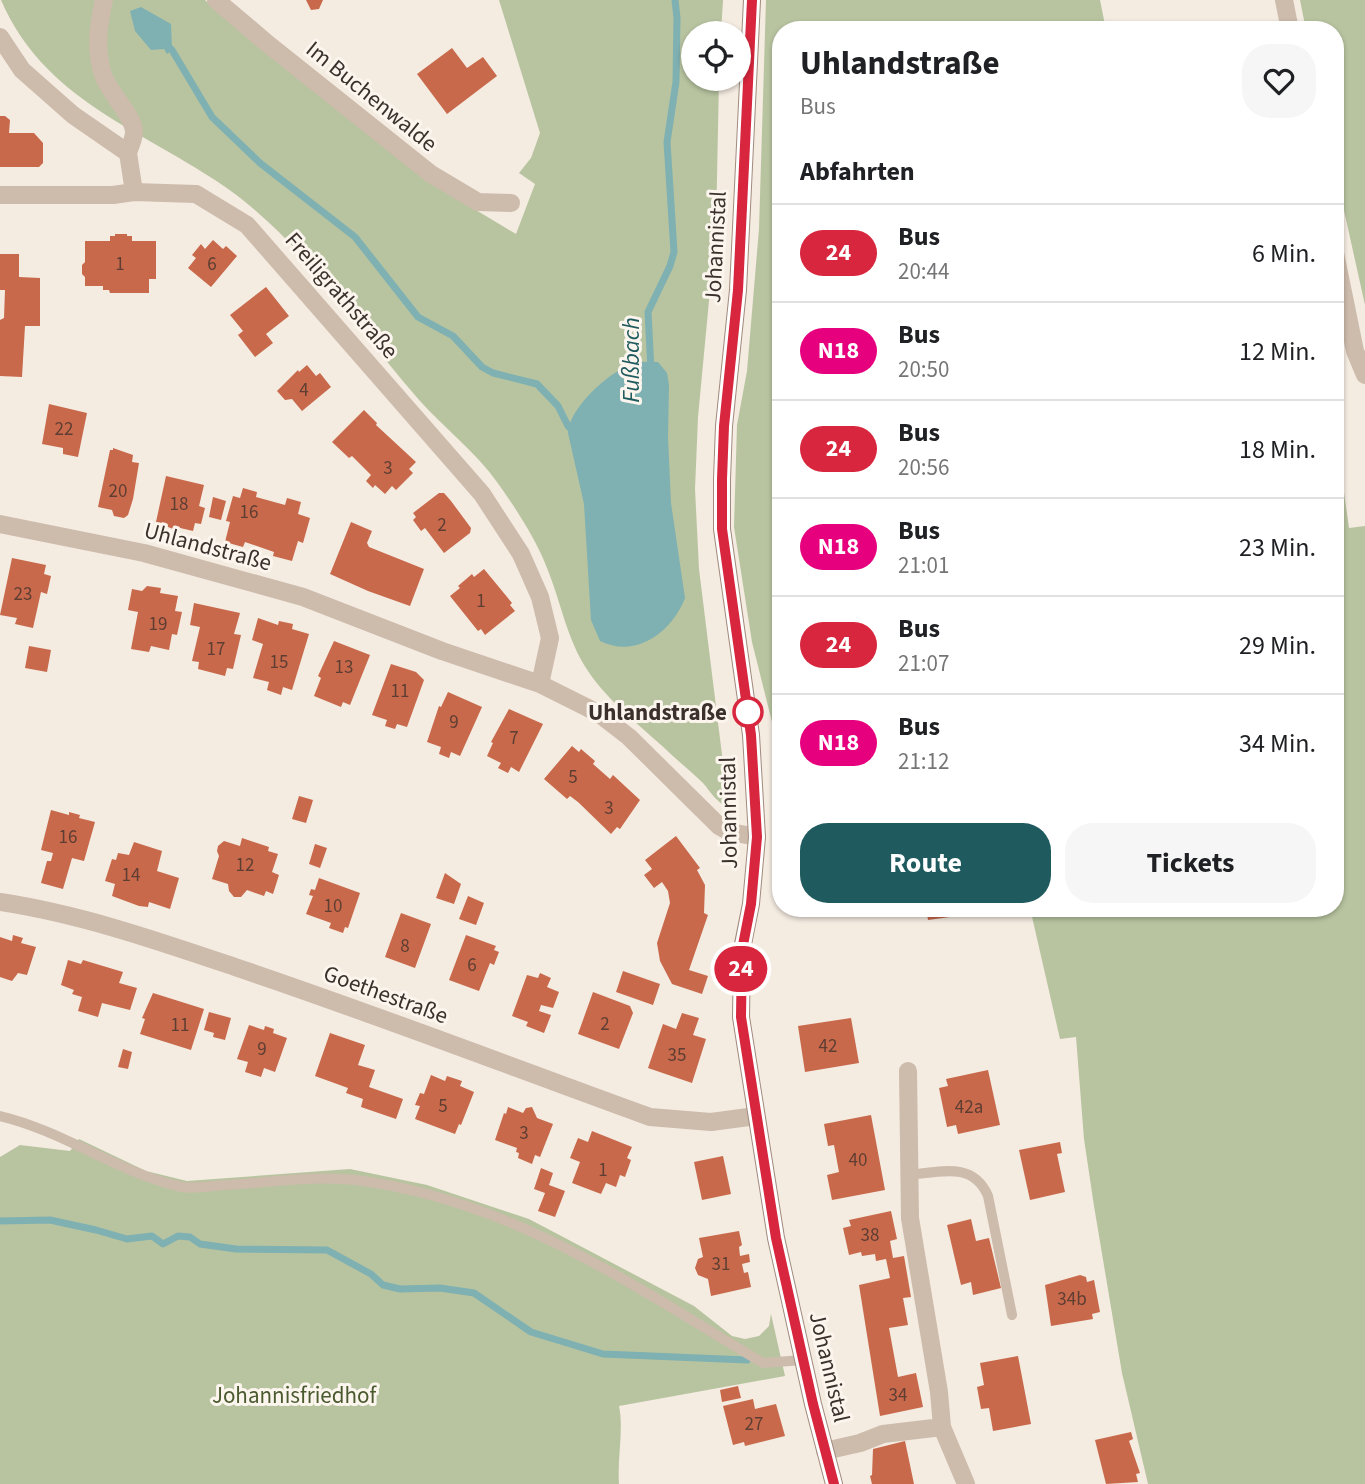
<!DOCTYPE html>
<html lang="de">
<meta charset="utf-8">
<style>
body{margin:0;font-family:"Source Sans 3",sans-serif;background:#f6f6f6;color:#202124;height:100vh;display:flex;flex-direction:column;font-size:26px;white-space:nowrap}
*{box-sizing:border-box;margin:0}
p{font-size:23px;color:#757577}
.icon{flex:none;width:38px;height:38px;fill:none;stroke:currentColor;stroke-width:2;stroke-linecap:round;stroke-linejoin:round}
.map{position:relative;flex:1;overflow:hidden}
.side{position:absolute;left:772px;top:21px;width:572px;height:896px;display:flex;flex-direction:column;background:#fff;border-radius:28px;box-shadow:0 2px 5px #0004}
.side>*{flex:none}
.badge{padding:0 14px;border-radius:23px;font-size:24px;line-height:46px}
.tools{position:absolute;left:681px;top:21px;display:grid;gap:14px}
.tools a{display:grid;place-items:center;width:70px;height:70px;border-radius:50%;background:#fff;box-shadow:0 2px 5px #0004;font-size:35px}
.map>.badge{position:absolute;translate:-50% -50%;box-shadow:0 0 0 4px #fff}
h2{padding:0 28px;font-size:26px;line-height:63px}
.round{display:grid;place-items:center;flex:none;width:74px;height:74px;border-radius:28px;background:#f6f6f6}
.summary{display:flex;align-items:center;justify-content:space-between;height:119px;padding:0 28px}
h1{font-size:33px;font-weight:700;line-height:52px}
.cta{display:flex;gap:14px;margin-top:auto;padding:14px 28px}
.cta a{flex:1;height:80px;border-radius:28px;background:#1f5a5e;color:#fff;font-size:28px;font-weight:700;line-height:80px;text-align:center}
.cta a+a{background:#f6f6f6;color:#202124}
ul{padding:0;list-style:none}
li{display:flex;align-items:center;gap:21px;height:98px;padding:0 28px;border-top:2px solid #e0e0e0}
li div{flex:1}
li b{display:block;font-size:26px}
li em{font-style:normal}
li .badge{min-width:77px;font-weight:700;text-align:center}
.map>svg:first-child{display:block}
.green{fill:#b8c4a0}
.water{fill:#7fb0b2}
.lines{fill:none;stroke-linecap:round;stroke-linejoin:round}
.stream{stroke:#7fb0b2;stroke-width:7}
.building{fill:#c8694b}
.service{stroke:#cdbbac;stroke-width:10}
.minor{stroke:#cdbbac;stroke-width:18}
.secondary{stroke:#a18a7d;stroke-width:18}
.line-casing{stroke:#fff;stroke-width:16}
.line{stroke:#d7263d;stroke-width:10}
.stop-dot{fill:#fff;stroke:#d7263d;stroke-width:3.5}
.labels{text-anchor:middle;stroke-width:6;stroke-linejoin:round;paint-order:stroke}
.number-label{font-size:19px;fill:#5e3e33}
.street-label{font-size:23px;fill:#3b302b;stroke:#fbf5ee}
.stop-label{font-size:23px;font-weight:bold;fill:#3b302b;stroke:#fbf5ee;text-anchor:end}
.park-label{font-size:23px;fill:#4a5a2e;stroke:#fbf5ee}
.water-label{font-size:24px;font-style:italic;fill:#1f5a5e;stroke:#fbf5ee}
</style>
<div class="map">
<svg width="1365" height="1484" viewBox="0 0 1365 1484">
<rect width="100%" height="100%" fill="#f4ebe1"/>
<path class="green" d="M1,0H205L426,180L516,234L535,184L519,173L531,158L540,133L499,0H723L721,33H693V79H719L716,227L698,417L695,489L699,569L726,787V806C716,802 710,791 703,783C694,774 684,766 674,757C647,731 608,702 588,671C567,640 561,602 547,568C535,537 516,509 497,482C475,451 445,429 420,401C380,356 345,305 305,259C279,231 250,203 218,182C137,128 43,98 1,0Z
M766,0H1100L1106,30H780V754L752,642L734,527L737,425L747,371L759,229Z
M1300,0H1365V305L1335,170V30H1306Z
M1335,428L1349,528L1365,526V1484H1148L1122,1373L1094,1206L1084,1139L1076,1037L1060,1039L1030,908H1335Z
M79,1139L146,1171L187,1181L350,1169L427,1185L529,1219L694,1306L732,1336L745,1339L759,1336L769,1326L771,1314L785,1376L619,1406C624,1430 617,1458 619,1484H0V1157L20,1145L70,1151Z"/>
<path class="water" d="M141,7L171,24L172,50L167,54L164,49L151,50L135,31L130,11Z
M658,362L667,373L669,385L668,437L671,503L685,598C672,632 636,659 600,641L591,620L584,504L568,433C569,408 611,369 636,363C642,361 651,362 658,362Z"/>
<g class="lines">
<path class="stream" d="M166,45L172,50L212,117L260,163L355,237L418,317L453,336L482,367L493,373L537,384L558,406L568,426L574,432
M651,370L648,312L670,266L674,252L667,142L676,82L677,18L675,0
M0,1221L50,1220L96,1230L127,1239L152,1236L163,1244L178,1236L190,1237L200,1244L236,1249L327,1250L371,1274L383,1285L400,1289L440,1288L474,1293L531,1332L603,1354L747,1360"/>
</g>
<path class="building" d="M306,0H323L319,9L311,10Z
M452,48L467,68L483,57L497,76L447,114L417,74Z
M0,116H5L10,120L9,133H34L43,143V163L39,167H0Z
M115,234H127V236H132V241H156V279H149V293H110L109,290H103V286H85V277L82,274V265L85,262V241H110V236H115Z
M213,240L223,249L226,246L237,256L211,287L188,268L196,258L192,255L201,244L205,249Z
M0,254H19V277L40,278V326H25L22,377L0,376V320L4,318L5,290H0Z
M266,287L289,316L266,334L273,343L255,357L238,335L243,331L230,315Z
M307,365L316,376L320,373L331,387L302,411L292,399L285,400L277,391L298,370L299,372Z
M49,404L87,413L78,457L63,454V448L42,444Z
M364,410L377,423L376,425L416,462L409,469L413,473L396,490L392,486L385,494L375,485L373,488L366,481L371,475L352,456L349,458L332,442Z
M113,448L133,455L132,462L139,463L133,499L128,515L124,518L114,516L112,510L98,507L110,450H113Z
M166,476L204,485L199,506L205,508L201,524L195,523L193,531L176,527L173,529L156,522Z
M243,488L257,492L256,497L285,505L287,498L301,502L298,514L310,518L303,543L298,541L292,561L273,556L274,552L245,542L243,547L225,542L230,522L226,521L233,496L240,498Z
M439,493H444L451,501L471,528L470,533L444,553L425,528L421,531L413,520L416,517L413,513Z
M213,497L226,501L221,520L209,517Z
M351,522L372,531L367,543L369,547L424,569L410,606L368,591L330,574Z
M12,558L46,565L44,574L51,576L47,594L41,592L33,628L15,624L17,618L0,615Z
M484,569L512,603L510,605L515,611L485,635L481,629L478,631L450,596L460,588L458,586L472,574L474,577Z
M147,586L161,588L160,593L178,596L175,611L182,612L177,635L172,634L169,650L151,646L149,652L131,649L138,612L128,610L132,589L142,591Z
M194,603L240,613L234,634L241,635L233,669L227,668L225,676L198,669L199,662L192,661L200,627L190,625Z
M258,618L278,625L279,621L293,624L292,629L309,634L292,690L283,687L281,695L267,690L269,682L253,678L263,644L252,640Z
M334,641L370,655L350,705L343,702L341,707L314,696L321,678L318,676Z
M29,646L51,650L47,672L25,668Z
M391,664L416,672L424,680L407,727L397,724L395,729L385,726L387,720L372,715Z
M448,692L482,707L460,756L451,752L449,758L439,754L441,747L427,742L439,706L441,707Z
M509,709L543,724L519,772L511,767L508,773L498,768L501,763L487,756L493,743L491,742Z
M572,746L579,752L581,749L595,761L593,764L610,779L613,775L640,800L620,829L617,827L611,834L578,802L570,796L567,799L544,779Z
M299,796L313,800L306,823L292,819Z
M51,810L69,815V812L80,815L79,818L95,822L84,861L72,858L63,889L41,883L47,861H51L53,853L41,850Z
M676,836L700,868L697,870L705,885L704,913L708,915L689,970L708,976L702,994L672,984L660,961L657,943L670,903L668,891L662,882L654,888L644,875L652,869L645,860Z
M242,838L269,847L268,851L278,854L272,872L279,875L273,894L266,891L264,896L247,890L241,897H234L229,891L228,884L212,879L219,856L217,851L218,846L224,841L240,846Z
M134,842L162,851L157,871L179,878L170,909L149,902L148,907L139,906L112,896L115,884L105,881L112,859L116,860L118,853L129,855Z
M315,844L327,848L320,868L309,864Z
M445,873L461,884L454,904L436,898Z
M319,878L360,893L348,928L345,927L343,933L329,928L331,923L306,914L313,896L309,895L311,889L315,890Z
M468,896L484,903L476,925L459,919Z
M926,908H949L950,917L928,920Z
M401,913L431,924L415,968L385,957Z
M13,935L23,938L21,943L36,947L27,975L18,973L12,981L0,977V937L12,941Z
M466,935L496,946L494,950L499,952L494,965L490,963L479,991L449,980Z
M68,960L81,964L83,960L123,972L119,983L137,988L130,1010L102,1003L98,1017L78,1011L82,997L72,994L74,990L61,985Z
M623,971L660,984L653,1005L616,992Z
M540,973L551,978L547,987L559,992L553,1008L541,1005L539,1011L551,1015L544,1033L526,1026L528,1022L512,1016L527,975L538,978Z
M593,992L630,1006L633,1013L619,1049L578,1034Z
M153,993L204,1009L191,1050L140,1034L145,1019L142,1018Z
M209,1012L231,1018L225,1040L213,1037L214,1033L204,1030Z
M682,1013L699,1018L693,1035L706,1039L692,1083L648,1068L663,1024L676,1029Z
M851,1018L859,1063L805,1072L798,1026Z
M249,1025L264,1030L265,1026L274,1029L273,1033L287,1038L275,1072L264,1068L261,1077L245,1072L248,1062L237,1059Z
M330,1033L365,1045L358,1065L375,1070L369,1087L403,1099L396,1119L361,1107L363,1099L346,1093L348,1088L315,1076Z
M123,1049L132,1052L128,1069L118,1067Z
M988,1070L1000,1125L958,1134L956,1125L947,1127L939,1088L948,1086L946,1079Z
M431,1075L445,1081L447,1076L462,1081L460,1086L474,1092L461,1125L459,1124L455,1134L415,1119L420,1106L415,1105L420,1093L424,1094Z
M508,1107L523,1113L526,1108L532,1107L537,1118L553,1124L540,1157L535,1155L532,1164L518,1158L519,1153L516,1152L517,1148L495,1140L504,1113L506,1114Z
M871,1115L885,1190L832,1200L827,1175L839,1172L834,1145L828,1146L824,1124Z
M592,1131L632,1147L627,1158L631,1160L625,1177L620,1175L616,1187L606,1183L601,1194L572,1183L580,1162L570,1158L578,1138L588,1142Z
M1060,1142L1062,1153L1057,1154L1065,1192L1030,1200L1019,1150Z
M723,1156L731,1194L702,1200L694,1162Z
M541,1168L553,1173L549,1185L565,1191L555,1217L538,1211L545,1193L534,1189Z
M891,1211L897,1239L890,1241L893,1258L904,1256L911,1297L903,1298L908,1325L889,1328L898,1377L916,1373L923,1407L880,1416L859,1285L890,1278L886,1259L876,1261L875,1254L862,1256L861,1252L849,1255L843,1228L851,1226L849,1220Z
M971,1219L976,1241L989,1238L1001,1288L973,1295L971,1282L961,1285L947,1225Z
M739,1231L742,1245L739,1247L740,1256L749,1254L750,1262L742,1264L744,1273L748,1272L751,1287L711,1296L708,1279L698,1275L695,1268L698,1259L703,1257L699,1238Z
M1080,1275L1086,1277L1087,1282L1094,1280L1100,1312L1092,1314L1093,1319L1051,1326L1045,1285Z
M1018,1356L1031,1424L993,1431L989,1408L981,1409L977,1387L984,1385L980,1363Z
M738,1386L741,1398L722,1402L720,1390Z
M753,1399L755,1409L776,1404L785,1436L745,1446L744,1442L733,1445L723,1406Z
M1131,1432L1133,1439L1129,1441L1140,1473L1136,1474L1138,1482L1106,1484L1095,1440Z
M905,1441L914,1484H872L870,1476L872,1475L873,1449Z"/>
<g class="lines">
<path class="service" d="M0,1116C64,1131 118,1173 182,1187C195,1189 211,1186 224,1185C266,1183 315,1175 356,1180C512,1200 632,1285 763,1363L803,1360
M909,1175C940,1172 973,1161 988,1196L1012,1315"/>
<path class="minor" d="M104,0C98,26 95,49 103,75C109,93 134,116 134,132C134,139 130,146 128,153
M216,0L268,44L431,174L478,202L511,203
M1284,0L1290,30
M0,37L22,70L73,115L128,153L134,192L196,194L247,225L482,494L521,554L540,597L550,638L540,684
M0,195H113L134,192
M1335,253L1355,351L1365,375
M0,524L144,553L303,597L442,651L540,684L598,713L629,737L719,826L730,832L757,837
M0,902C80,914 158,941 235,967C375,1014 512,1067 650,1117L711,1122L756,1116
M908,1071L910,1218L939,1392L942,1427L966,1484
M825,1451L860,1443L883,1434L942,1427"/>
<path class="secondary" d="M752,0L738,290L724,426L722,479V529L751,735L757,837L751,904L742,949L741,1017L776,1238L813,1404L834,1484"/>
</g>
<g class="lines">
<g class="line-casing">
<path id="line" d="M752,0L738,290L724,426L722,479V529L751,735L757,837L751,904L742,950L741,1017L776,1238L813,1404L834,1484"/>
</g>
<use href="#line" class="line"/>
</g>
<circle class="stop-dot" cx="748" cy="712" r="14"/>
<g class="labels">
<g class="number-label">
<text x="120" y="270">1</text>
<text x="212" y="270">6</text>
<text x="304" y="396">4</text>
<text x="64" y="435">22</text>
<text x="388" y="474">3</text>
<text x="118" y="497">20</text>
<text x="179" y="510">18</text>
<text x="249" y="518">16</text>
<text x="442" y="531">2</text>
<text x="23" y="600">23</text>
<text x="481" y="607">1</text>
<text x="158" y="630">19</text>
<text x="216" y="655">17</text>
<text x="279" y="668">15</text>
<text x="344" y="673">13</text>
<text x="400" y="697">11</text>
<text x="454" y="728">9</text>
<text x="514" y="744">7</text>
<text x="573" y="783">5</text>
<text x="609" y="814">3</text>
<text x="68" y="843">16</text>
<text x="245" y="871">12</text>
<text x="131" y="881">14</text>
<text x="333" y="912">10</text>
<text x="405" y="952">8</text>
<text x="472" y="971">6</text>
<text x="605" y="1030">2</text>
<text x="180" y="1031">11</text>
<text x="828" y="1052">42</text>
<text x="262" y="1055">9</text>
<text x="677" y="1061">35</text>
<text x="443" y="1112">5</text>
<text x="969" y="1113">42a</text>
<text x="524" y="1139">3</text>
<text x="858" y="1166">40</text>
<text x="603" y="1176">1</text>
<text x="870" y="1241">38</text>
<text x="721" y="1270">31</text>
<text x="1072" y="1305">34b</text>
<text x="898" y="1401">34</text>
<text x="754" y="1430">27</text>
</g>
<g class="street-label">
<text transform="translate(372 96) rotate(39)" y="8">Im Buchenwalde</text>
<text transform="translate(715 247) rotate(-87)" y="8">Johannistal</text>
<text transform="translate(342 295) rotate(49)" y="8">Freiligrathstraße</text>
<text transform="translate(208 546) rotate(15)" y="8">Uhlandstraße</text>
<text transform="translate(728 813) rotate(-91)" y="8">Johannistal</text>
<text transform="translate(386 994) rotate(20)" y="8">Goethestraße</text>
<text transform="translate(830 1367) rotate(77)" y="8">Johannistal</text>
</g>
<g class="stop-label">
<text x="727" y="720">Uhlandstraße</text>
</g>
<g class="park-label">
<text x="294" y="1403">Johannisfriedhof</text>
</g>
<g class="water-label">
<text transform="translate(631 360) rotate(-90)" y="8">Fußbach</text>
</g>
</g>
</svg>
<div class="tools">
<a><svg class="icon" aria-label="locate" viewBox="0 0 24 24"><circle cx="12" cy="12" r="6"/><path d="M12 2v4M12 18v4M2 12h4M18 12h4"/></svg></a>
</div>
<b class="badge" style="left:741px;top:969px;background:#d7263d;color:#fff">24</b>
<section class="side">
<div class="summary"><div><h1>Uhlandstraße</h1><p>Bus</p></div><a class="round"><svg class="icon" aria-label="heart" viewBox="0 0 24 24"><path d="M12 20l-8-8c-3-5 5-10 8-4 3-6 11-1 8 4z"/></svg></a></div>
<h2>Abfahrten</h2>
<ul>
<li><span class="badge" style="background:#d7263d;color:#fff">24</span><div><b>Bus</b><p>20:44</p></div><em>6 Min.</em></li>
<li><span class="badge" style="background:#e6007e;color:#fff">N18</span><div><b>Bus</b><p>20:50</p></div><em>12 Min.</em></li>
<li><span class="badge" style="background:#d7263d;color:#fff">24</span><div><b>Bus</b><p>20:56</p></div><em>18 Min.</em></li>
<li><span class="badge" style="background:#e6007e;color:#fff">N18</span><div><b>Bus</b><p>21:01</p></div><em>23 Min.</em></li>
<li><span class="badge" style="background:#d7263d;color:#fff">24</span><div><b>Bus</b><p>21:07</p></div><em>29 Min.</em></li>
<li><span class="badge" style="background:#e6007e;color:#fff">N18</span><div><b>Bus</b><p>21:12</p></div><em>34 Min.</em></li>
</ul>
<div class="cta"><a>Route</a><a>Tickets</a></div>
</section>
</div>
